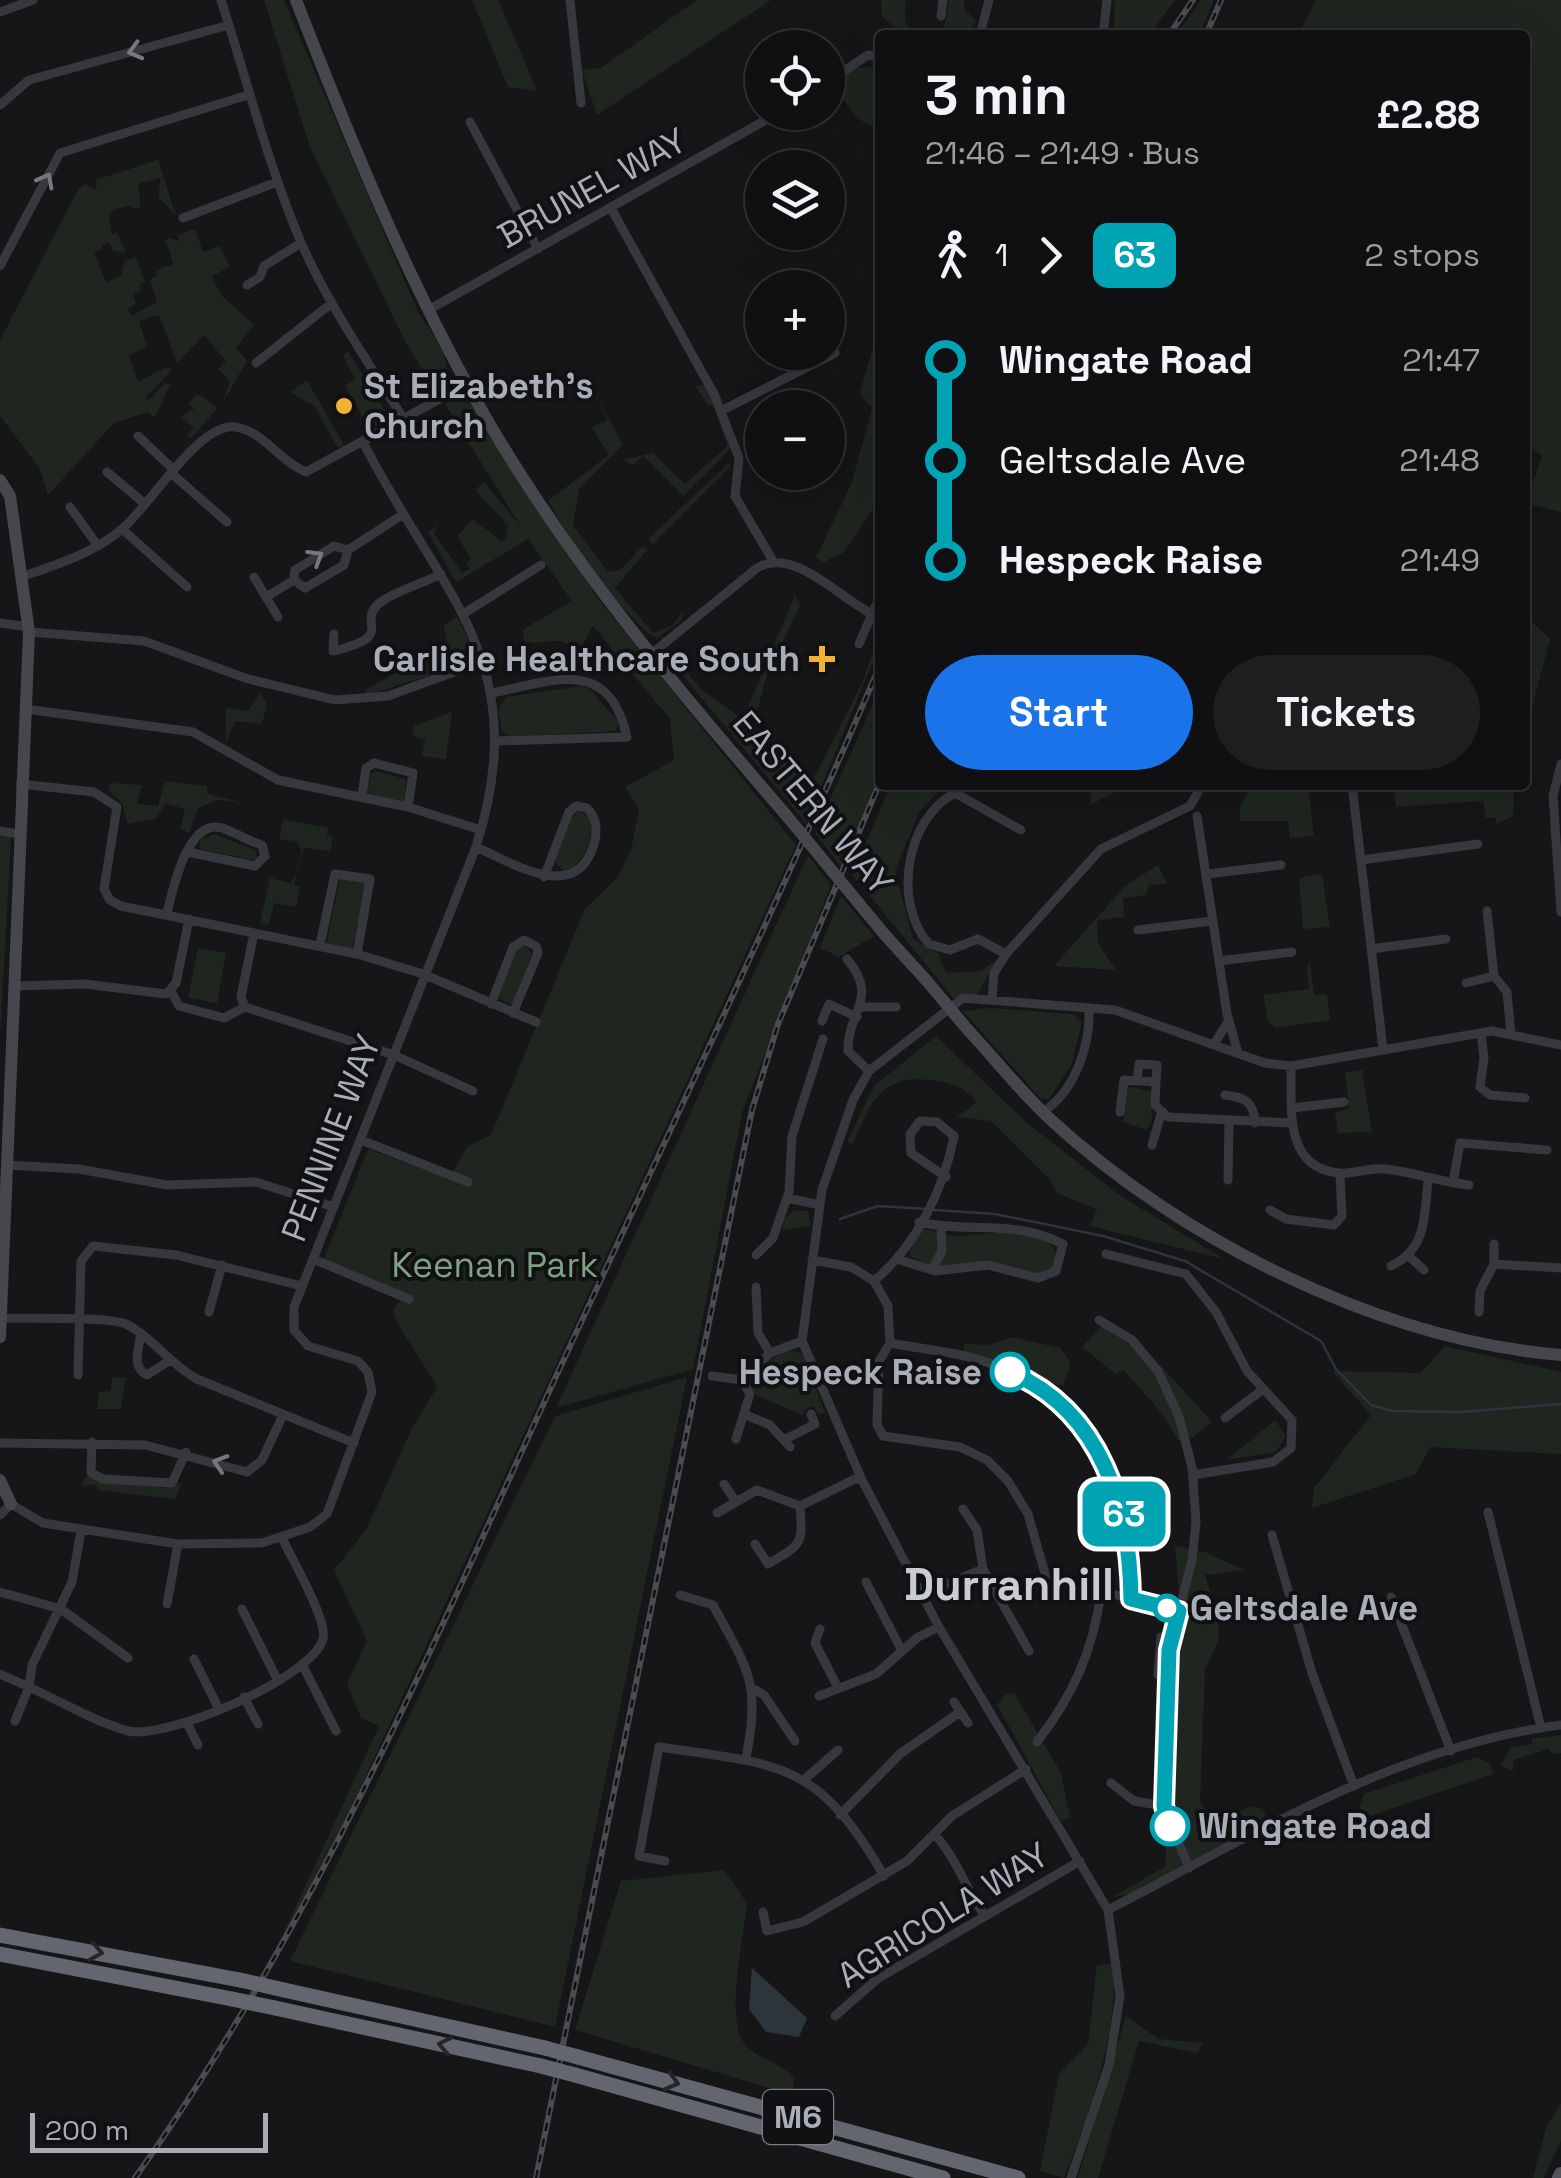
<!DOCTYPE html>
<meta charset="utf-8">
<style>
body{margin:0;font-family:"Space Grotesk",sans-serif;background:#1e1e20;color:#f1f3f6;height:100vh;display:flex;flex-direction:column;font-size:38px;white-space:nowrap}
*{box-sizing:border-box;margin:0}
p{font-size:32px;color:#9c9d9f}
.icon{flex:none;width:55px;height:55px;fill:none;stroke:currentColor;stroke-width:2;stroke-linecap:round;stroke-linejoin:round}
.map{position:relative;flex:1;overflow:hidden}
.details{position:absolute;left:875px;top:30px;width:655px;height:760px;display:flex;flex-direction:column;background:#101012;border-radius:10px;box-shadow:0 10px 40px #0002,0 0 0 2px #303032}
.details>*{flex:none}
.badge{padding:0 20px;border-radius:15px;font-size:35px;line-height:65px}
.tools{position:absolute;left:745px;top:30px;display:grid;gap:20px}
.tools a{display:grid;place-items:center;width:100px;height:100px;border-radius:50%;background:#101012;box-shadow:0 10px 40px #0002,0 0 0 2px #303032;font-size:50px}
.scale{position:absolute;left:30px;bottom:25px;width:238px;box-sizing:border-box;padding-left:10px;border:5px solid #a8adb8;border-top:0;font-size:28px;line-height:35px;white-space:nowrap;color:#a8adb8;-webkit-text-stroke:8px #111113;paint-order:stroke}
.map>.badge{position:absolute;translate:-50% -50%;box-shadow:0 0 0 5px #fff}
.legs{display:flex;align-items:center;gap:15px;height:110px;padding:0 50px;font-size:32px}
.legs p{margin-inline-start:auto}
.head{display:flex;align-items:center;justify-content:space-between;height:170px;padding:0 50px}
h1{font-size:55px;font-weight:800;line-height:75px}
.primary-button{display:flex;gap:20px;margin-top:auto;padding:20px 50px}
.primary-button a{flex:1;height:115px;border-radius:60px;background:#1a73e8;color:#fff;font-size:40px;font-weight:800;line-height:115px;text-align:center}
.primary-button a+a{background:#1e1e20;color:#f1f3f6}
ul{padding:0 50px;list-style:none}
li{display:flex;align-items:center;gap:35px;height:100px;font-size:38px}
li i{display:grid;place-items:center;width:15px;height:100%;margin:0 12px;background:currentColor}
li i::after{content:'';width:25px;height:25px;margin:-12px;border:8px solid;border-radius:50%;background:#101012}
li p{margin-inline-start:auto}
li:first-child i{background:linear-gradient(#0000 50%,currentColor 0)}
li:last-child i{background:linear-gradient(currentColor 50%,#0000 0)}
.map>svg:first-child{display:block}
.green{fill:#1e261f}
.water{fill:#2c353c}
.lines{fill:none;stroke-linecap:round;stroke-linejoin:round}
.stream{stroke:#2c353c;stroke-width:2.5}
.street-tunnel{stroke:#333438;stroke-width:9;stroke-dasharray:9 4.5;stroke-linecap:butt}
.street{stroke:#37383d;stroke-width:9}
.secondary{stroke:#45474d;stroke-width:12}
.primary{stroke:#53555c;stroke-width:14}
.highway{stroke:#63666e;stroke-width:15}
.rail-casing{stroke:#4a4c52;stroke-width:6}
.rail{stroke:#111113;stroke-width:2.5;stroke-dasharray:8;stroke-linecap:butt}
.secondary-bridge{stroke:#45474d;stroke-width:12}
.highway-bridge{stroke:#63666e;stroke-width:15}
.oneway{stroke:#757881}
.oneway2{stroke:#26262a}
.line-1-casing{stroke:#fff;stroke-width:22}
.line-1{stroke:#00a3b4;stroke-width:15}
.poi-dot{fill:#f2b134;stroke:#111113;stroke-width:4}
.stop-1-dot{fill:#fff;stroke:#00a3b4;stroke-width:5}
.labels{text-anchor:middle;stroke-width:8;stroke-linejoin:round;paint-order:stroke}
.shield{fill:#111113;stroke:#7b7e86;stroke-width:2.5}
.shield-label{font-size:32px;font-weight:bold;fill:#a8adb8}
.street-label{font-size:35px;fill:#a8adb8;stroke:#111113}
.poi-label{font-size:35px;font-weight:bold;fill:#a8adb8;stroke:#111113;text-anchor:start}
.park-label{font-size:35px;fill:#7fa381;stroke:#111113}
.stop-label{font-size:35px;font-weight:bold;fill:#a8adb8;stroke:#111113;text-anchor:start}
.district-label{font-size:45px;font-weight:bold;fill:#c9ccd4;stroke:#111113}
</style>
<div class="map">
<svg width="1561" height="2178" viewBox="0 0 1561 2178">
<rect width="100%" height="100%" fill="#161618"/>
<path class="green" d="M264,0H284L418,312C433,336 463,368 436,391L406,343L310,147Z
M472,0H498L537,91L508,87Z
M697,0H771L597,115L582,70L601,68Z
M882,0H905V23L914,33L929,35H893L897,29L881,16Z
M949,0H964V9L976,21L967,35H943Z
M1115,0H1175L1149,35H1114Z
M1201,0H1214L1199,35H1176Z
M1316,0H1561V512L1526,503L1542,456L1525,444V35H1298Z
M880,66V127C855,126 846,101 833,82L855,68Z
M158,160L176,215L159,198L160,178L138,184L141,207L133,209L131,205L113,210L109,218L112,234L117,232L126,253L113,251L109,242L102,245V249L94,252L106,282L121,276L125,261L136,257L145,282L140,284L141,291L133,294L136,304L128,308L131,316L157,302L150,279L157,276L156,270L173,264L168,245L164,243L169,238L179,241L178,235L195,229L203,252L220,246L230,267L212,276L221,295L254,325L236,348L247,361L222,404L230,381L218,369L226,361L204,335L177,363L159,315L139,321L147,346L129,356L138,382L169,366L171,371L146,397L148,401L165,383L171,385C162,397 163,405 154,417L148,412L114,423L48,495L40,469L0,416V340L79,188L85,184L97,190L95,180Z
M880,321V498L844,552L824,562L816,558L852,482L870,416L872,408L860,393Z
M348,351L388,416L370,430L345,386L355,379L343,356Z
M307,380L344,445L338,448L314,406L290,392Z
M589,383L623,444L579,489L573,525L608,572L620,570L643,546L647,550L615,588L653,633L672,626L683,611L682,620L657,638C633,629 558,527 549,500L609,455L591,427L608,420Z
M702,385L711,390L730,449L683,496L643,456L633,465L623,460L653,453L685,484L727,446L714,406L707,404L695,386Z
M198,394L218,408L190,439L187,436L194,428L181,417L194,409L189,403Z
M454,399L471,404L599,600L796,845L359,1791L267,1969L379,1726L361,1718L347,1684L367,1641L334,1570L367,1528L411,1430L437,1387C428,1368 394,1324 393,1310L403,1297L322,1263L368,1149L449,1179L467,1147L491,1135L585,909L618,877L631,850L639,809L625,787L674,760L670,719L593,626L580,649L560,641L525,643L522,630L572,601L528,539L456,582L428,532L438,525L434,534L462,572L470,570L466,562L471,559L457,536L473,519L502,542L508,535L505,531L509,526L475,490L484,482L521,527L445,404Z
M728,464L732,465L653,544L648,539Z
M795,595L800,605L766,678L753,727C774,747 786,769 814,778L861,685L880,632V645L806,823L669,659L670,653L702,690L743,719Z
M1526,616L1550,639L1525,735Z
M457,617L473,648L470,663L464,665L461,659L442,666L443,671L367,695L366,690L447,643L444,625Z
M582,686L590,689L619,723L615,731L511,737L502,731L498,709L507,697Z
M880,688V775L841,867L815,833Z
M260,693L267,704L262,724L235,721L226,742V708L248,711Z
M452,712L446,759L422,756L425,740L412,736L414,726Z
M376,771L406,779L404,803L367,795L371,773Z
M165,781L207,786V794L245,803L217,800L198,808L189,833L180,829L185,809L166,804L155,819L128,824L122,803L108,790L110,783L142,785L137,804L158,806Z
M891,785H945L919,812L895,871L913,939L938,953L946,973L981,971L998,959L976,996L954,999L852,874Z
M1092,785H1129L1090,805Z
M1252,785H1308L1314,836L1290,838L1288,821H1240V806Z
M1393,785L1449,790L1453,785H1514L1513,816L1495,825L1496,818H1486L1483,801L1396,807Z
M578,811L589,817C596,837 584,864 564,872L555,862L569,821Z
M283,819L328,828L327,836L333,837L330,851L304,848L294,885L300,886L296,907L274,903L269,925L260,923L270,878L290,883L296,876L302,850L295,841L279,839Z
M214,834L255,850L257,857L252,860L200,849V840Z
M0,836L11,837L0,1040Z
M808,855L831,885L742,1113L693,1369L556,1408Z
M1158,865L1167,884L1149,885L1146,895L1123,898L1124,917L1097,920L1098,943L1116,970L1054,966L1125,886Z
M1322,874L1330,927L1303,929L1299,878Z
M340,878L366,882L352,950L326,945Z
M841,896L874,936L839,957L820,948Z
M523,944L532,953L512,1005L498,998L516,950Z
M198,948L226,953L217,1003L188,998Z
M1310,964L1314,995L1327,994L1330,1020L1276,1028L1268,1022L1263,995L1309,989L1307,965Z
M991,1008L1072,1014L1082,1022L1071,1066L1049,1099H1041L963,1011Z
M936,1036L1026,1122L1118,1194L1224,1259L1090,1226L1097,1209L1057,1193L1049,1179L991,1121L957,1117L977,1102C961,1085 952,1083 929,1080C881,1074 869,1105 853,1144L847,1142L874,1086Z
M1362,1070L1372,1132L1338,1133L1335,1113L1349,1108L1345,1072Z
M1131,1087L1151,1091L1152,1122L1146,1130L1123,1122L1127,1089Z
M794,1211H808L811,1226L782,1231L785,1218Z
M918,1228C932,1229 944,1236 957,1236C985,1237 1041,1219 1056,1253L1053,1271L1043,1276L991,1263L934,1268L910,1256V1243Z
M1102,1326L1163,1368L1212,1422L1193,1437L1178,1440L1163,1415L1124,1370L1116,1374L1082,1347Z
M1012,1337L1060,1348L1071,1363L1063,1385C1034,1384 995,1361 964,1352V1344L988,1345Z
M1445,1346L1561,1372V1454L1430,1447L1416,1474L1312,1508L1314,1488L1371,1415L1332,1371L1421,1373Z
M790,1350L803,1354L825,1413L818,1414L814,1406L807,1408L802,1415L756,1395L749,1382C758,1366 773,1357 790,1350Z
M112,1377L126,1378L121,1409H97L99,1392L111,1391Z
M687,1377L555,2027L290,1961L555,1416Z
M1275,1420L1286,1435L1276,1452L1227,1460Z
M86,1476L164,1488L181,1483L176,1499L97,1490V1484L82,1486Z
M1175,1546L1205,1552L1244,1570L1205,1575L1219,1620L1218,1642L1205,1669L1200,1802L1216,1822L1251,1806L1263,1809L1267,1820L1131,1894L1112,1897L1165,1867L1180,1603Z
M1006,1693L1015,1694L1061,1773L1070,1818L1061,1821L997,1705Z
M1561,1735V1753L1552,1754L1549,1749L1513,1760V1771L1501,1766L1510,1748L1532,1744V1739Z
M1477,1757L1489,1763L1493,1774L1364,1818L1358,1812L1364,1794Z
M724,1870L747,1903C744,1937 725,2016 744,2043C756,2059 781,2061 794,2079L792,2095L575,2030L621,1881Z
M1110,1964L1114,1970C1116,2041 1090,2112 1064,2178L1040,2171L1059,2074L1088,2045L1097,1965Z
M1126,2016L1159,2039L1203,2043L1197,2053L1139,2041L1098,2178H1078Z
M1561,2103V2140L1544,2178H1533L1546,2128Z"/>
<path class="water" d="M752,1968L807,2018L799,2037L766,2032L749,2009Z"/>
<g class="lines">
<path class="stream" d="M934,1210L995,1214L1103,1236L1185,1261L1321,1341L1336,1369L1371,1405L1392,1411L1460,1412L1561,1404
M840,1219L878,1206L926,1209"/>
<path class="street-tunnel" d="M929,1592L942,1586"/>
<path class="street" d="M221,0C247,80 267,162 300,240C327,303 367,360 403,418
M570,0L581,103
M0,12L33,0
M941,16L943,0
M980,35L989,0
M1103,35L1107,0
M828,82L868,55L880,57
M0,105L29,80L229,25
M470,122L538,249
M612,210L714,394L739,458L735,496L773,561
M183,218L277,182
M0,266L60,153L248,95
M247,285L260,277L264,266L301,243
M430,309L780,112
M256,363L332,303
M721,411L835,353
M138,436L174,470
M107,472L145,504
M171,473L227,522
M70,507L98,546
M122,529L187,587
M24,576C58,564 94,553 122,529C149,507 198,423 235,427C264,431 280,462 306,472L467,384
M254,577L278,617
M294,580L305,588L344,565L348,550
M266,597L294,580L295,570L334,546L348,550L402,515
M463,614L541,565
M0,623L29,627
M29,632L144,641L248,679L335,700L388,696L484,661
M334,634L333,651C401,635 352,623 382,601C399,590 423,583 441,574
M859,644L880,596
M650,655L757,568C794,546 839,598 872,614
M492,693C553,681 609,655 627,737L496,741
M26,709L193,732L278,780L408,807L481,830
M1561,764L1553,796L1561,912
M20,784L94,792L117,807L104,889L110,900L121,906L357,954L423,974L536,1022
M1352,785L1383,1049
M362,796L366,768L374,763L413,773L408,807
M1197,816L1227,1014L1238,1053
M0,831L18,834
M476,847C513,863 576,905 594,844C598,830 597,818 587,808L576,806L569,812L544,877
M1361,860L1478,844
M1207,874L1281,865
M1487,911L1494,976L1507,992L1511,1034
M167,913C173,889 188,814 225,829C238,834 248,841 262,845L265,856L255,866L188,852
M1138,930L1212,921
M254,933L241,997L245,1007L394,1055L473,1091
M320,945L335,874L370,879L357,954
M1371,949L1446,939
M1006,954L978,939L950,950L929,944C892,903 906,818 955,793L1021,830
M847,959C880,998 847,1012 848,1051L869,1071
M1219,961L1292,952
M1466,983L1494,976
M13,986L85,984L166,994L176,983L189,919
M171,991L179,1006L224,1018L245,1007
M992,1000L994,973L1006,954L1101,849L1190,806L1202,785
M491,1004L513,947L524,940L536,946L538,953L513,1013
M861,1007H896
M822,1021L829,1004L857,1017
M1481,1033L1484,1058L1480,1087L1490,1095L1525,1098
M1214,1044L1229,1020
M1291,1066C1292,1107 1283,1167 1338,1173C1353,1175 1369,1167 1385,1169C1413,1172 1441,1182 1469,1185
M1137,1080L1139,1064L1157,1065L1156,1082
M1225,1095C1245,1097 1254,1102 1255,1123
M1292,1108L1344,1102
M1043,1112C1075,1091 1090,1046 1089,1010
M1120,1112L1124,1080L1156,1082L1155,1105L1168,1117L1292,1123
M361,1140L468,1182
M1152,1145L1162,1111
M6,1165L79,1169L167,1185L256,1182L334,1207
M1228,1180L1229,1120
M1453,1183L1460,1143L1547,1150
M787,1198L820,1205
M1270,1210L1286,1219L1334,1225L1342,1216L1340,1174
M1494,1244V1264
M1106,1254L1186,1274L1216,1312L1247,1371L1292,1420L1291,1448L1273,1462L1193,1475
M756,1255L773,1238L789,1192L792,1136L823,1039
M1410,1257L1424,1270
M313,1259L409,1299
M812,1260L851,1267L874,1281L888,1306L890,1343L879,1361L877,1425L883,1436L960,1447L987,1460L1008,1481L1028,1514L1046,1577L1179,1611
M900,1260L935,1271L988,1265L1038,1278L1056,1271L1063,1244C1010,1218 973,1234 919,1222
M1391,1266C1427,1249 1424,1217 1428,1181
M932,1270L942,1251L941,1227
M874,1281C916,1246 944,1189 954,1136L937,1122L920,1121L910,1134L911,1153L946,1177
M756,1287L758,1333L770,1353
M209,1312L222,1265
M1479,1312L1480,1291L1494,1264L1561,1268
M1,1318C25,1319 112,1316 128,1325C154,1339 170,1364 197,1379L354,1443
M1099,1320L1132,1340L1158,1371L1179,1417L1192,1467L1196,1522L1192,1560L1169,1650L1164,1806L1189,1868
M141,1333C139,1348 131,1367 147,1375L169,1361
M890,1343C920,1349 952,1351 980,1360C1093,1395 1130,1491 1131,1599
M78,1375L81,1261L93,1246L176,1255L302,1286
M712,1376L742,1380
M746,1415L770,1425L790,1447
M1225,1418L1262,1390
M736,1439L750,1394L742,1380L770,1353L802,1341
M786,1439L815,1424L811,1414
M92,1442L91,1473L103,1479L172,1483L186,1452
M0,1443L145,1445L247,1472L262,1460L283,1415
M724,1484L736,1502
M800,1506L855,1479L862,1480
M963,1509L977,1530L983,1569L1029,1651
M1488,1512L1541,1728
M717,1513L757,1490L800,1506C803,1545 802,1544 768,1564L755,1544
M0,1515L11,1504L43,1523L178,1544L262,1543L310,1527L327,1514L372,1392L368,1372L358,1361L308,1346L294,1330V1307L476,847C535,660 441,596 363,442
M81,1531L72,1582L32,1665L29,1687C60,1701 95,1722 128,1731C166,1740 312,1678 323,1639C328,1621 292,1559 283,1540
M1272,1535L1312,1673L1354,1786
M866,1582L902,1651
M942,1586L983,1569
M0,1592L61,1609L128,1658
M680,1595L713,1605C748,1670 761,1682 746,1758
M1391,1597L1451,1751
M167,1604L178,1544
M242,1609L277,1679
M820,1629L815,1643L837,1686
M194,1659L219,1709
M303,1666L336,1731
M0,1674L29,1687L15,1721
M1168,1676L1158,1675L1161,1637L1172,1638
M754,1689L764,1695L795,1741
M819,1696L876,1674L918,1637L939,1627
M244,1697L258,1724
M954,1702L968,1723
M187,1723L198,1745
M1037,1742C1073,1695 1093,1652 1101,1592
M805,1779L838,1750
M1111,1783L1134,1801L1164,1806
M840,1815L901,1753L960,1712
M935,1835C956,1857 966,1889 984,1915
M665,1861L639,1856L659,1747C780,1765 817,1760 884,1876
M1108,1910C1251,1836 1399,1745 1561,1725
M763,1912L767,1931L803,1922L907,1861L952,1816L1026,1769
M835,2016L877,1979L1080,1861
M1071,2178L1109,2065L1120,1996L1108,1910L939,1627L862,1480L802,1341L822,1190L853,1100L869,1071L963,998L1115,1010L1265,1063L1291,1066L1492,1031L1561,1045"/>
<path class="secondary" d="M296,0C352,145 413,294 492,428C575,569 680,692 786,815
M0,480L10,496L29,632L0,1337
M885,935L926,980
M968,1030C995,1059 1021,1092 1050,1119C1182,1241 1381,1340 1561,1355
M0,1480L11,1504"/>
<path class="primary" d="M1559,2178L1561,2174"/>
<path class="highway" d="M0,1935L240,1980
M0,1954L232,1999
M284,1990L545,2048
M275,2008L541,2066
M578,2057L1018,2178
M575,2075L943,2178"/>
<g class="rail-casing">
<path id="rail" d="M1169,35L1193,0
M1206,35L1221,0
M135,2178C314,1925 425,1662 553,1383C663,1144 777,907 880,665
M536,2178L752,1110L778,1024L880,782"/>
</g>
<use href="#rail" class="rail"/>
<path class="secondary-bridge" d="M786,815L885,935
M926,980L968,1030"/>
<path class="highway-bridge" d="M240,1980L284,1990
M232,1999L275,2008
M545,2048L578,2057
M541,2066L575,2075"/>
</g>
<defs><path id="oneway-chevron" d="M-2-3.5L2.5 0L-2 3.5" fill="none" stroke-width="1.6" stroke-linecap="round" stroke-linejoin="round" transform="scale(2.5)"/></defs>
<g class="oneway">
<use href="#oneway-chevron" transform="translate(135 51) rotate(165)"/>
<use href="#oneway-chevron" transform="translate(46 180) rotate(-62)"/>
<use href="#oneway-chevron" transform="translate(316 557) rotate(-31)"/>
<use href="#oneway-chevron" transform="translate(220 1463) rotate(-162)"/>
</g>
<g class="oneway2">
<use href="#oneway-chevron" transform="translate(96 1952) rotate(10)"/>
<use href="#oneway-chevron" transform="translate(445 2045) rotate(-168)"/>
<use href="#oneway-chevron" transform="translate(672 2082) rotate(15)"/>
</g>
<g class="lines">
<g class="line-1-casing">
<path id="line-1" d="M1010,1372C1102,1411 1130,1508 1131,1599L1179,1611L1169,1650L1164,1806L1170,1826"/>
</g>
<use href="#line-1" class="line-1"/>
</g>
<g class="poi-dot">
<circle cx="344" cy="406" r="10"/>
<path d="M817 644h10v10h10v10h-10v10h-10v-10h-10v-10h10z"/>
</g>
<g class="stop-1-dot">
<circle cx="1010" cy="1372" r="18"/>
<circle cx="1167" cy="1608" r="12"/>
<circle cx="1170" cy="1826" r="18"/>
</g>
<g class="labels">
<rect class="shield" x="763" y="2090" width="70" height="54" rx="8"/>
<g class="shield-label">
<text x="798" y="2128">M6</text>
</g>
<g class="street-label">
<text transform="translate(592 188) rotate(-29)" y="12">BRUNEL WAY</text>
<text transform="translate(813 803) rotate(50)" y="12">EASTERN WAY</text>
<text transform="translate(331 1138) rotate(-69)" y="12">PENNINE WAY</text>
<text transform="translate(943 1915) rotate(-32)" y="12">AGRICOLA WAY</text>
</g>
<g class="poi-label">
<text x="364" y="398">St Elizabeth's<tspan x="364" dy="40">Church</tspan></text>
<text x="800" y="671" text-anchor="end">Carlisle Healthcare South</text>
</g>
<g class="park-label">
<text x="495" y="1277">Keenan Park</text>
</g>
<g class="stop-label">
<text x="982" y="1384" text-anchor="end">Hespeck Raise</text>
<text x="1190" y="1620">Geltsdale Ave</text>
<text x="1198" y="1838">Wingate Road</text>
</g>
<g class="district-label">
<text x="1009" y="1600">Durranhill</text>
</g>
</g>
</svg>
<div class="tools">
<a><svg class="icon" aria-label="locate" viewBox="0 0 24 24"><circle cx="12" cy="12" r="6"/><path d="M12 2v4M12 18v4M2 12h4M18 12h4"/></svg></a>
<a><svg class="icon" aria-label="layers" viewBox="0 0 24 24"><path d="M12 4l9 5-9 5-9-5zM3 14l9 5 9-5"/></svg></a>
<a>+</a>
<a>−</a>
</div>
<div class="scale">200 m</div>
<b class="badge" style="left:1124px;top:1514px;background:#00a3b4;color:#fff">63</b>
<section class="details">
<div class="head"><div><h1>3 min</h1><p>21:46 – 21:49 · Bus</p></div><b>£2.88</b></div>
<div class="legs"><svg class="icon" aria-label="walk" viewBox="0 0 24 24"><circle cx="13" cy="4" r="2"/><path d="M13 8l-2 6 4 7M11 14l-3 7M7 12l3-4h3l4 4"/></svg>1<svg class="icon" aria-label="forward" viewBox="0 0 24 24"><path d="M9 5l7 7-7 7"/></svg><b class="badge" style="background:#00a3b4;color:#fff">63</b><p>2 stops</p></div>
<ul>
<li><i style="color:#00a3b4"></i><b>Wingate Road</b><p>21:47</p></li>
<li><i style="color:#00a3b4"></i><span>Geltsdale Ave</span><p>21:48</p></li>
<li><i style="color:#00a3b4"></i><b>Hespeck Raise</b><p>21:49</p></li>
</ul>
<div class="primary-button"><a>Start</a><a>Tickets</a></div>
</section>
</div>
